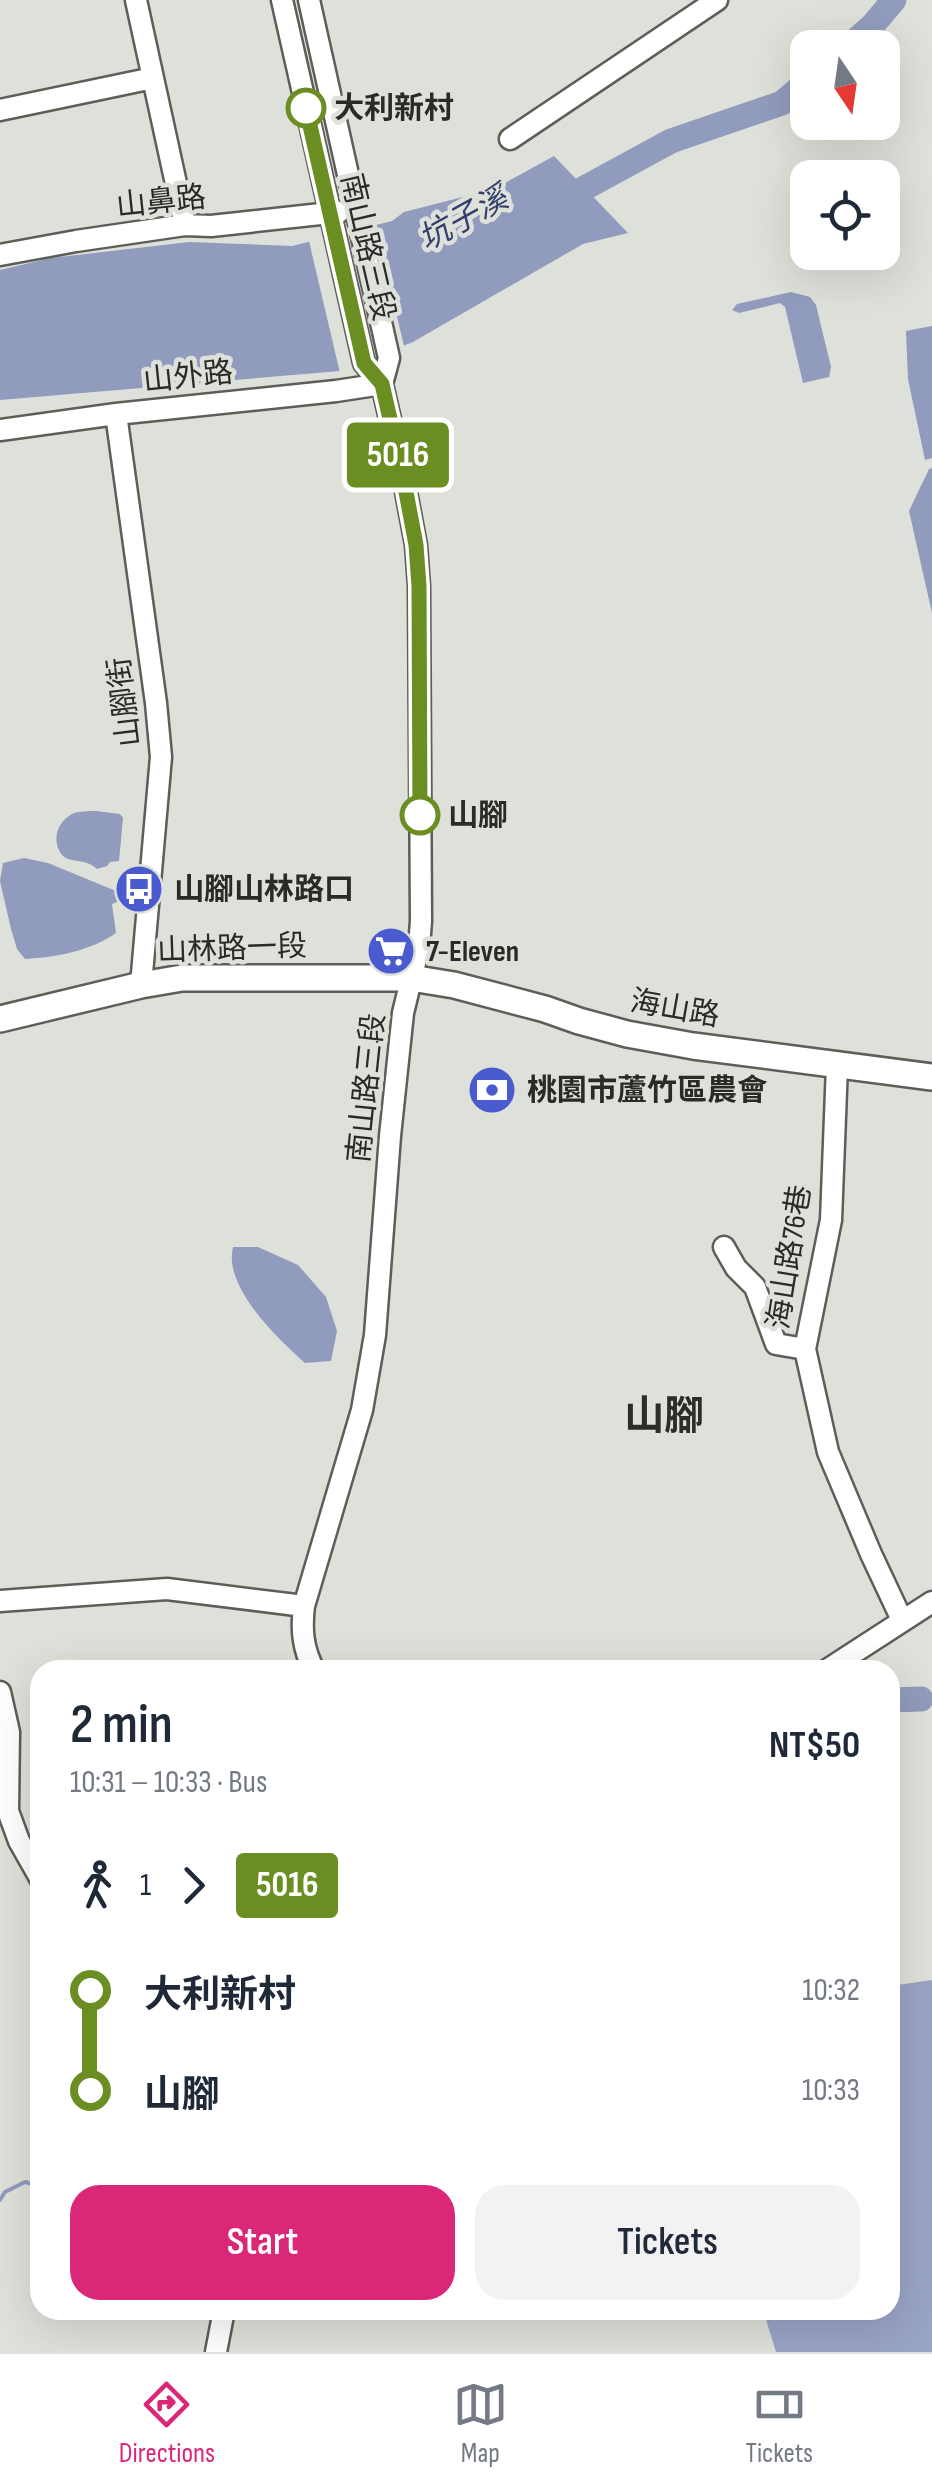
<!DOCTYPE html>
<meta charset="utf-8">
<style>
body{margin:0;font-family:"Sofia Sans Condensed","Noto Sans TC",sans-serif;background:#f2f2f3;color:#1f2937;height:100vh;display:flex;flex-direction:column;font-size:38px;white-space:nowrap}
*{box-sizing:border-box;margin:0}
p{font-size:32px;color:#747a83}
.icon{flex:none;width:55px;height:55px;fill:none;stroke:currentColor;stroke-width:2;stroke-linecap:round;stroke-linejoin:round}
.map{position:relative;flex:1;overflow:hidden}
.panel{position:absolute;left:30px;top:1660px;width:870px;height:660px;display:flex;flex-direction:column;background:#fff;border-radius:30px;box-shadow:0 10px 40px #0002}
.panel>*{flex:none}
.badge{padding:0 20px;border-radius:8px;font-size:35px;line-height:65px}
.needle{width:65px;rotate:167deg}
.tools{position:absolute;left:790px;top:30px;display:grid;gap:20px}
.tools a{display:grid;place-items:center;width:110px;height:110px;border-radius:20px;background:#fff;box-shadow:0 10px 40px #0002;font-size:50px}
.map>.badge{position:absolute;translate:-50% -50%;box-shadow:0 0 0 5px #fff}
.legs{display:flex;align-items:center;gap:15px;height:110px;padding:0 40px;font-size:32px}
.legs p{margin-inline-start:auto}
.headline{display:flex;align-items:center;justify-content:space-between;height:170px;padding:0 40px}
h1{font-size:55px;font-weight:600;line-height:75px}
.cta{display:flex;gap:20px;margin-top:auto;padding:20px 40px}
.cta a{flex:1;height:115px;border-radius:30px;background:#db2777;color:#fff;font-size:40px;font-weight:600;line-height:115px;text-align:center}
.cta a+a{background:#f2f2f3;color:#1f2937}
ul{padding:0 40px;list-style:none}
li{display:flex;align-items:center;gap:35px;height:100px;font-size:38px}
li i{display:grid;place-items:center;width:15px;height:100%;margin:0 12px;background:currentColor}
li i::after{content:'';width:25px;height:25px;margin:-12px;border:8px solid;border-radius:50%;background:#fff}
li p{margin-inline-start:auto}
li:first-child i{background:linear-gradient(#0000 50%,currentColor 0)}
li:last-child i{background:linear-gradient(currentColor 50%,#0000 0)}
.menu{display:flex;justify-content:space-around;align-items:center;height:140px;border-top:2px solid #e0e1e3;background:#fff;font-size:28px;color:#747a83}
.menu a{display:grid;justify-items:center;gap:5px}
.menu .active{color:#db2777}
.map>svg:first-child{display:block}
.forest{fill:#99a3c5}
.water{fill:#919bbd}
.pier{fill:#dee1d9}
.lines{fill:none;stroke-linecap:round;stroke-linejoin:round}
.stream{stroke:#919bbd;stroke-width:4}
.river{stroke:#919bbd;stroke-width:25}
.minor-casing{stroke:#5c5e57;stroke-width:25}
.major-casing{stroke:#5c5e57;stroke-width:30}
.minor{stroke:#fff;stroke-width:20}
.major{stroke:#fff;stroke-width:25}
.line-1-casing{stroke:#fff;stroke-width:22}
.line-1{stroke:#6b8e23;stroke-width:15}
.stop-1-dot{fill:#fff;stroke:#6b8e23;stroke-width:5}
.labels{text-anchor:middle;stroke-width:9;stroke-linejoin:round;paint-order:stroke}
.stop-label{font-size:30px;font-weight:bold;fill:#2a2b28;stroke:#dee1d9;text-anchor:start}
.street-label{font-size:30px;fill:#2a2b28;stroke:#dee1d9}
.poi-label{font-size:30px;font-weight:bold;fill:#2a2b28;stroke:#dee1d9;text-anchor:start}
.water-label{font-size:32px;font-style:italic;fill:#343e6d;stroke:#dee1d9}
.district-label{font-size:40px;font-weight:bold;fill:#2b2d27;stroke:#dee1d9}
</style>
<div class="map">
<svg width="932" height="2352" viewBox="0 0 932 2352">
<rect width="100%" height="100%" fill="#dee1d9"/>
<path class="forest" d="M932,1980V2352H776L763,2310H890V1986Z"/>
<path class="water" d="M554,156L628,233L583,244L413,342L340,371L0,400V270L51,258L189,242L292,246L392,221L404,212L494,189Z
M791,292L810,297L816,305L831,367L829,377L803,383L785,307L780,303L739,313L732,310L737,304Z
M932,326V458L925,460L908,379L906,331Z
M932,468V613L909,511L929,469Z
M96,811L120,814L123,818L119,861L110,862L107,866L97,869C84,857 70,864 62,855C51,841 57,822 72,814C78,811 89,811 96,811Z
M24,858L48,863L116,891L117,902L112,904L116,933C90,951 57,957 25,959L17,949L11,929L0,881L3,863Z
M233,1247H258L298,1265L326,1297L337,1331L331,1361L305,1363C278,1339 223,1287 233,1247Z"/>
<path class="pier" d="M374,221L405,350L365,367L340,373L308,237Z"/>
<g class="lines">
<path class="stream" d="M0,2200L5,2192L25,2182L40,2186"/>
<path class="river" d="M847,48L872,26L894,0
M557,203L671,141L782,103L808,81
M890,1700L921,1699"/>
<g class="minor-casing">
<path id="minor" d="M136,0L185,225
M282,0L364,363L382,384
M309,0L389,358L382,384L403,476L416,545L419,586L421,921L419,947L403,1013L390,1136L375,1335L362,1410L304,1606C301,1630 303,1649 314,1670
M0,110L153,78
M510,139L717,0
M0,255L76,241L185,225L211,226L339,212
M116,414L156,703L161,757L141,985
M0,430L116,414L336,391L382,384
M837,1065L831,1220L805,1349L828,1452L871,1554L902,1620
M724,1247L736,1268L755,1287L776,1344L805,1349
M0,1601L167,1589L304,1606
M827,1670L932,1602
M0,1692L9,1732L8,1811L19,1841L40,1878
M216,2352L224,2310"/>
</g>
<g class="major-casing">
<path id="major" d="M0,1019L141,985L182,978H411L454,985L545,1009L579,1021L627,1034L693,1046L932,1077"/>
</g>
<use href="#minor" class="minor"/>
<use href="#major" class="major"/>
</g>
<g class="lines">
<g class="line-1-casing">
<path id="line-1" d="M306,108L364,363L382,384L403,476L416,545L419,586L420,815"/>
</g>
<use href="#line-1" class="line-1"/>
</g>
<defs>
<g id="bus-disc" transform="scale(2.5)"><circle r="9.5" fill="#4a5acf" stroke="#dee1d9"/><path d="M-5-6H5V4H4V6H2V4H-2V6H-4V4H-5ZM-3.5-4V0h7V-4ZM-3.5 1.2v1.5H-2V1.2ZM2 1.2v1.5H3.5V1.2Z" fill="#fff"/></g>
<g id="supermarket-disc" transform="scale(2.5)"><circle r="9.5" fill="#4a5acf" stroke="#dee1d9"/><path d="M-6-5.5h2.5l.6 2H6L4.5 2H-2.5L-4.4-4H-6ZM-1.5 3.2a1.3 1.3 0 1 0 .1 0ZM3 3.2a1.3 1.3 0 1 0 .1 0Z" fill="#fff"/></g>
<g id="bank-disc" transform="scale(2.5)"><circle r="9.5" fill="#4a5acf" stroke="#dee1d9"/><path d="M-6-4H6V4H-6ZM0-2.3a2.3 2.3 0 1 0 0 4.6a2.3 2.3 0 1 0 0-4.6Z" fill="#fff"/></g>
</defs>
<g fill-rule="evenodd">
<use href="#bus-disc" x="139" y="889"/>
<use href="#supermarket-disc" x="391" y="951"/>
<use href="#bank-disc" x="492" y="1090"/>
</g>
<g class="stop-1-dot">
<circle cx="306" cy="108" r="18"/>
<circle cx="420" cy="815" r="18"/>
</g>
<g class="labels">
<g class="stop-label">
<text x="334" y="118">大利新村</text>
<text x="448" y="825">山腳</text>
</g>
<g class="street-label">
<text transform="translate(161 201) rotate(-6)" y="10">山鼻路</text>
<text transform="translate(368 247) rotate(77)" y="10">南山路三段</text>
<text transform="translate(188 376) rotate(-6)" y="10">山外路</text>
<text transform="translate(124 702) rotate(-97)" y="10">山腳街</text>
<text transform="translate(232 948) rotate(-2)" y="10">山林路一段</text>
<text transform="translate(675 1008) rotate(10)" y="10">海山路</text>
<text transform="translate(366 1088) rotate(-84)" y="10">南山路三段</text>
<text transform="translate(789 1257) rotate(-81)" y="10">海山路76巷</text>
</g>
<g class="poi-label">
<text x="174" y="899">山腳山林路口</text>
<text x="426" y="961">7-Eleven</text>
<text x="527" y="1100">桃園市蘆竹區農會</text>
</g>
<g class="water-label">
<text transform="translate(463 218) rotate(-29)" y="11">坑子溪</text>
</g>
<g class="district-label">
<text x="664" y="1429">山腳</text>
</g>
</g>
</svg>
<div class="tools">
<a><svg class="needle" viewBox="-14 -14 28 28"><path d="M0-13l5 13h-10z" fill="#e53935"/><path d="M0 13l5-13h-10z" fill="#747a83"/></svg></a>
<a><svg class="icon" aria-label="locate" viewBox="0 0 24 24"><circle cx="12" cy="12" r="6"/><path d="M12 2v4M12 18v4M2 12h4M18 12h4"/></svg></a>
</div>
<b class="badge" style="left:398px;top:455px;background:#6b8e23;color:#fff">5016</b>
<section class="panel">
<div class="headline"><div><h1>2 min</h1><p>10:31 – 10:33 · Bus</p></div><b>NT$50</b></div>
<div class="legs"><svg class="icon" aria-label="walk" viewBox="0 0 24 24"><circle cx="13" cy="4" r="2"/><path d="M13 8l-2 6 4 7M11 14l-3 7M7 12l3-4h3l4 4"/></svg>1<svg class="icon" aria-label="forward" viewBox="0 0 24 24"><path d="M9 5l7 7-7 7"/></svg><b class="badge" style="background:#6b8e23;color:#fff">5016</b></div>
<ul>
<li><i style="color:#6b8e23"></i><b>大利新村</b><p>10:32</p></li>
<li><i style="color:#6b8e23"></i><b>山腳</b><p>10:33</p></li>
</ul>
<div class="cta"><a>Start</a><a>Tickets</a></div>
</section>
</div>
<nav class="menu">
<a class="active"><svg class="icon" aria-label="directions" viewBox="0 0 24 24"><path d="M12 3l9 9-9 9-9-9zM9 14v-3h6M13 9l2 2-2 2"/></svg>Directions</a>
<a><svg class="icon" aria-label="map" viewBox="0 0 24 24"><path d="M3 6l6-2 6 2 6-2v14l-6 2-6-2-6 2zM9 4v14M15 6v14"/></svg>Map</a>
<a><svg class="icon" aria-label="tickets" viewBox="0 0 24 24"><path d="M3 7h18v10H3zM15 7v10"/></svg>Tickets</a>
</nav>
